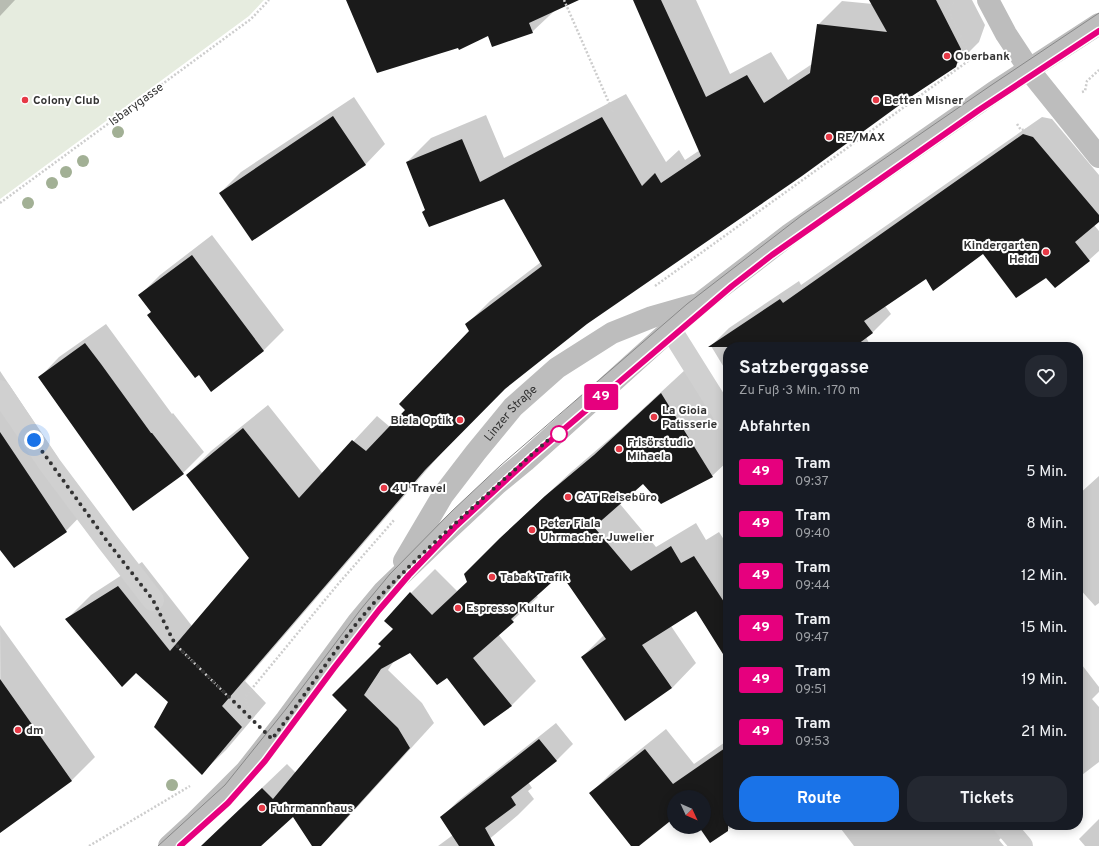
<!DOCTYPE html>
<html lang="de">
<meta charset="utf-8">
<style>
body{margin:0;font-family:Overpass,sans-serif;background:#242831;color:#f1f3f6;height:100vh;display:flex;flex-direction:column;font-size:15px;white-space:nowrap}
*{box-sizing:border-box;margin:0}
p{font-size:13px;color:#9ea1a6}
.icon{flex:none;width:22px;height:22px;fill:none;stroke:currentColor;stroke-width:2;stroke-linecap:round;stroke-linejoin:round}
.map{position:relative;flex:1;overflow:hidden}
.drawer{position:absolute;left:723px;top:342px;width:360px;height:488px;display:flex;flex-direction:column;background:#171b24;border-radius:16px;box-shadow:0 2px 10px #0003}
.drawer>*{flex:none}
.badge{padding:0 8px;border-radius:3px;font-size:14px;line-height:26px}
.needle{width:26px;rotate:134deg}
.controls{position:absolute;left:667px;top:790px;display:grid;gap:8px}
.controls a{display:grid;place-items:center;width:44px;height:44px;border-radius:50%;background:#171b24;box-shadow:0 2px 10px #0003;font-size:20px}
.you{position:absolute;width:20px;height:20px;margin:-10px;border:3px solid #fff;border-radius:50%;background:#1a73e8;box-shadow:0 0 0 6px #1a73e833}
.map>.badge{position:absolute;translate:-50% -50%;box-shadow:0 0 0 2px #fff}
h2{padding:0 16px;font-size:15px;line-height:36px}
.round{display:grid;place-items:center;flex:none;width:42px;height:42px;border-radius:16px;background:#242831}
.head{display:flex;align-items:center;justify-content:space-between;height:68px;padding:0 16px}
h1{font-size:19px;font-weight:700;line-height:30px}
.cta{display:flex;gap:8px;margin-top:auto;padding:8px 16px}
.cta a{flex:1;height:46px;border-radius:16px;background:#1a73e8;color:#fff;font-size:16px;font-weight:700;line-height:46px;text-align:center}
.cta a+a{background:#242831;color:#f1f3f6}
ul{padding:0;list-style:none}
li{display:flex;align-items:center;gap:12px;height:52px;padding:0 16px}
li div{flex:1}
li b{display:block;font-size:15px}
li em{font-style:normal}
li .badge{min-width:44px;font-weight:700;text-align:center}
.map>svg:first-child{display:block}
.green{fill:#e6ecdf}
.shadow{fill:#0003}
.building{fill:#1a1a1a}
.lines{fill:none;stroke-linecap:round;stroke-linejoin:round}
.path{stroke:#cdcdcd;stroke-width:2.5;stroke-dasharray:2 2;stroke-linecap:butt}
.street{stroke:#d0d0d0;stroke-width:22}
.secondary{stroke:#bdbdbd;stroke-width:22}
.tram{stroke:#888;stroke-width:1}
.tree{fill:#a2b095}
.line-casing{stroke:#fff;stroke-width:9}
.line{stroke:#e6007e;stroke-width:6}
.walk{stroke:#333;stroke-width:4;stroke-dasharray:0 7.2}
.poi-dot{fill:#e63946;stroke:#fff;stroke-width:1.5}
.stop-dot{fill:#fff;stroke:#e6007e;stroke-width:2}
.labels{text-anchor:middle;stroke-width:4;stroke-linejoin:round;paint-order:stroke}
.poi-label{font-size:12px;font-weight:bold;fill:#333;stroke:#fff;text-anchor:start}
.street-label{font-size:12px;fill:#333;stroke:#fff}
</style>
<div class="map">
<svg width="1099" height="846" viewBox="0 0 1099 846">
<rect width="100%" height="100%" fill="#fff"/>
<path class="green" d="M0,0H264L249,16L0,199Z"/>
<path class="shadow" d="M0,0H15L0,16Z
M347,0H566L532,32L489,35L459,47Z
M634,0H696L730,74L771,52L788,80L812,64L818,25L842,1L873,4L871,0H972L985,25L979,42L955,66L587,323L505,388L449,444L245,681L266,703L226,750L202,773L169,702L136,672L67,619L91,595L142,562L192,626L250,558L187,475L211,451L268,405L323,474L377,416L390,427L406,410L470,331L466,325L490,301L541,262L504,197L426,210L407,162L431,138L486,115L504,158L626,94L666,162L679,150L685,160L700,150Z
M354,97L385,144L365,165L220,193L241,172Z
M1042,117L1052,119L1099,175V221L1094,225L1099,231V251L1089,260L1055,287L1047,277L983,253L926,278L885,306L891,314L872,333L866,337L871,347H728V374L711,346L729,328L799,281L801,285Z
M212,235L284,330L263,351L152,311L140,295L160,275Z
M106,324L172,414L173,413L204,452L183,473L133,509L39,378L59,357Z
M686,369L728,437V461L712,476L661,503L643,483L620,504L656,547L696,523L706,540L719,532L728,546V661L696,610L671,626L696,663L672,688L582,657L604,635L562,573L536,595L538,597L498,634L536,681L512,705L484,725L447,677L410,652L394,661L388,670L422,703L434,723L340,826L320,846H313L293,816L259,846H201L287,764L296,773L348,710L382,646L394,629L411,593L435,569L457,591L468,581L465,575L526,514L571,472L620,430Z
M0,371L90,506L66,531L0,548Z
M1099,476V603L1095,606L1078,587V524L1079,523L1078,522V495Z
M0,625L95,757L72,780L1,831Z
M1082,665L1099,687V692L1092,699L1099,707V762L1078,778V667L1079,668Z
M556,723L573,744L557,760L528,782L532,788L528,791L534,799L518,815L481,846H438L453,835L442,817L458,801Z
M666,729L694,764L728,740V825H735L710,842L700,827H704V797H674V817L637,846H632L591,793L611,773Z
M1099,819V846H1085L1079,839Z
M838,825H993L1002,837L999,840L1004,846H854Z"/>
<path class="building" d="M346,0H579L529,23L533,33L492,47L488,36L459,50L458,48L377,73Z
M633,0H661L706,97L747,75L764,103L810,73L817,24L887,32L869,0H936L961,49L956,67L912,96L802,176L587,324L505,389L425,470L222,706L242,727L202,775L154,727L168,702L136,673L122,687L65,619L118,586L170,651L249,558L186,475L243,428L299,498L352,440L366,451L405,410L399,404L469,331L465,324L542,266L504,199L429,227L422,212L425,210L406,162L462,139L480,182L602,117L642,186L655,173L661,183L701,156Z
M333,116L366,165L252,241L219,193Z
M1023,134L1033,137L1099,215V222L1075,242L1090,261L1055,288L1046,278L1016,298L983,254L933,291L926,279L864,321L873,333L854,347H708L780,299L783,303Z
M192,255L264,351L211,392L199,375L195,378L147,315L151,312L138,295Z
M85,343L101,364L151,433H152L184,474L133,511L38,377Z
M661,393L713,477L661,504L643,484L594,527L631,571L671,546L681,563L694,556L728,608V662L696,611L642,645L672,688L625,721L581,657L606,639L561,574L511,619L514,622L473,658L512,706L484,726L447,678L437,685L410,653L381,669L364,695L398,728L410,748L321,846H312L293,817L261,846H201L262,788L273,799L347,710L332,695L381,646L378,644L393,629L384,621L410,592L432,615L467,582L464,574L500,538L545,496L594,455Z
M0,432L67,532L14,568L0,550Z
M0,679L72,781L0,833Z
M539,739L557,761L511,797L516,805L485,828L495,846H459L440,817Z
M728,746V831L710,843L699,827H704V797H674V818L639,846H631L589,793L645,749L673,784Z"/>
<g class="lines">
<path class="path" d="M564,0L613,112
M954,3L947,6L971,59
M1082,92L1085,91L1087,81L1099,70
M1017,124L1021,130L1030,129L1037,130
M0,203L251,19L269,0
M655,286L971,59L973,61
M165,625L175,644L251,719
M252,719L245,697L339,583L395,519
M89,846L190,786"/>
<path class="street" d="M671,330L728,421
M0,391L50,465L107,541L153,600
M1004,825L1022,846"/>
<g class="secondary">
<path d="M988,0L1006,34L1033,75L1099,157"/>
<path id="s1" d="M404,561L443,495L476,452L513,407L557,368L612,333L652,317L694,305"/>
<path d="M169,846L195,822L246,771L286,720L358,622L383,592L436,541L497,484L525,461L699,304L790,234L994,92L1099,24"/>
</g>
<path class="tram" d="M158,846L225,785L286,709L361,609L390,574L452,511L501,465L687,304L801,216L990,86L1099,13
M180,846L228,803L265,761L334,668L379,610L409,575L456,526L529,459L732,286L772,255L979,110L1099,31"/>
</g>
<g class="tree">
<circle cx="118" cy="132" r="6"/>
<circle cx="83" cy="161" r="6"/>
<circle cx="66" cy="172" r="6"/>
<circle cx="52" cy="183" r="6"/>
<circle cx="28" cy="203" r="6"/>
<circle cx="172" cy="785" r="6"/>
</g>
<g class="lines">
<g class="line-casing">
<path id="line" d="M180,846L228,803L265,761L334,668L379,610L409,575L456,526L529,459L732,286L772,255L979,110L1099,31"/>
</g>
<use href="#line" class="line"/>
<path class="walk" d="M34,440L107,541L153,600L175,644L272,739C309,691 342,636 384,592C439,535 500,484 558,431L559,434"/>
</g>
<g class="poi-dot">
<circle cx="947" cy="56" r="4"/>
<circle cx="25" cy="100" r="4"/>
<circle cx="876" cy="100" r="4"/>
<circle cx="829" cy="137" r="4"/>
<circle cx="1046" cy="252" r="4"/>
<circle cx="654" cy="417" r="4"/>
<circle cx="460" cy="420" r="4"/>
<circle cx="619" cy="449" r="4"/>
<circle cx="384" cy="488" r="4"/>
<circle cx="568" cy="497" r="4"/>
<circle cx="532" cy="530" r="4"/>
<circle cx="492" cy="577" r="4"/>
<circle cx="458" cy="608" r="4"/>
<circle cx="18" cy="730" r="4"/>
<circle cx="262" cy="808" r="4"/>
</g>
<circle class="stop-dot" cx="559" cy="434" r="8"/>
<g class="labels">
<g class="poi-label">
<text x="955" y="60">Oberbank</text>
<text x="33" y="104">Colony Club</text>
<text x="884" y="104">Betten Misner</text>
<text x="837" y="141">RE/MAX</text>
<text x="1038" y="249" text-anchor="end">Kindergarten<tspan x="1038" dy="14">Heidi</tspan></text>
<text x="662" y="414">La Gioia<tspan x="662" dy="14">Patisserie</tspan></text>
<text x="452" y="424" text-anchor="end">Biela Optik</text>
<text x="627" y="446">Frisörstudio<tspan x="627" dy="14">Mihaela</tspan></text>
<text x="392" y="492">4U Travel</text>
<text x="576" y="501">CAT Reisebüro</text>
<text x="540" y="527">Peter Fiala<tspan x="540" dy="14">Uhrmacher Juwelier</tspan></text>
<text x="500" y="581">Tabak Trafik</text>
<text x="466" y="612">Espresso Kultur</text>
<text x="26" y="734">dm</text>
<text x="270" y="812">Fuhrmannhaus</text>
</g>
<g class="street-label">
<text transform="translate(136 104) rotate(-36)" y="4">Isbarygasse</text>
<text dy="4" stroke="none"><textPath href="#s1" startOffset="183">Linzer Straße</textPath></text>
</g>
</g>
</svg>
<div class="controls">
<a><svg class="needle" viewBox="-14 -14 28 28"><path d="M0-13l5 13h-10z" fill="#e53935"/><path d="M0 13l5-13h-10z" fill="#9ea1a6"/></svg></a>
</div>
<div class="you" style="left:34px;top:440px"></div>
<b class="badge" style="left:601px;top:397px;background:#e6007e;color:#fff">49</b>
<section class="drawer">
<div class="head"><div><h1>Satzberggasse</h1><p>Zu Fuß · 3 Min. · 170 m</p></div><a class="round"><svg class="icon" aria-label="heart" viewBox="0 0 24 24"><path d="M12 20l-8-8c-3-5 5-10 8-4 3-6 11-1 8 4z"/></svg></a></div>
<h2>Abfahrten</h2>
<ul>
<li><span class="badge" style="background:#e6007e;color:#fff">49</span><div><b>Tram</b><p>09:37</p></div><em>5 Min.</em></li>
<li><span class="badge" style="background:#e6007e;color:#fff">49</span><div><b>Tram</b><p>09:40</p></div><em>8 Min.</em></li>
<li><span class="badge" style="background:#e6007e;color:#fff">49</span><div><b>Tram</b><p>09:44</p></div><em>12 Min.</em></li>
<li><span class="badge" style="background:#e6007e;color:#fff">49</span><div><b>Tram</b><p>09:47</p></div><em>15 Min.</em></li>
<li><span class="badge" style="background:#e6007e;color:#fff">49</span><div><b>Tram</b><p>09:51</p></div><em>19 Min.</em></li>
<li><span class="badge" style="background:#e6007e;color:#fff">49</span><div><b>Tram</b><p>09:53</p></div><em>21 Min.</em></li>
</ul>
<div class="cta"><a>Route</a><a>Tickets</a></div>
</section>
</div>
